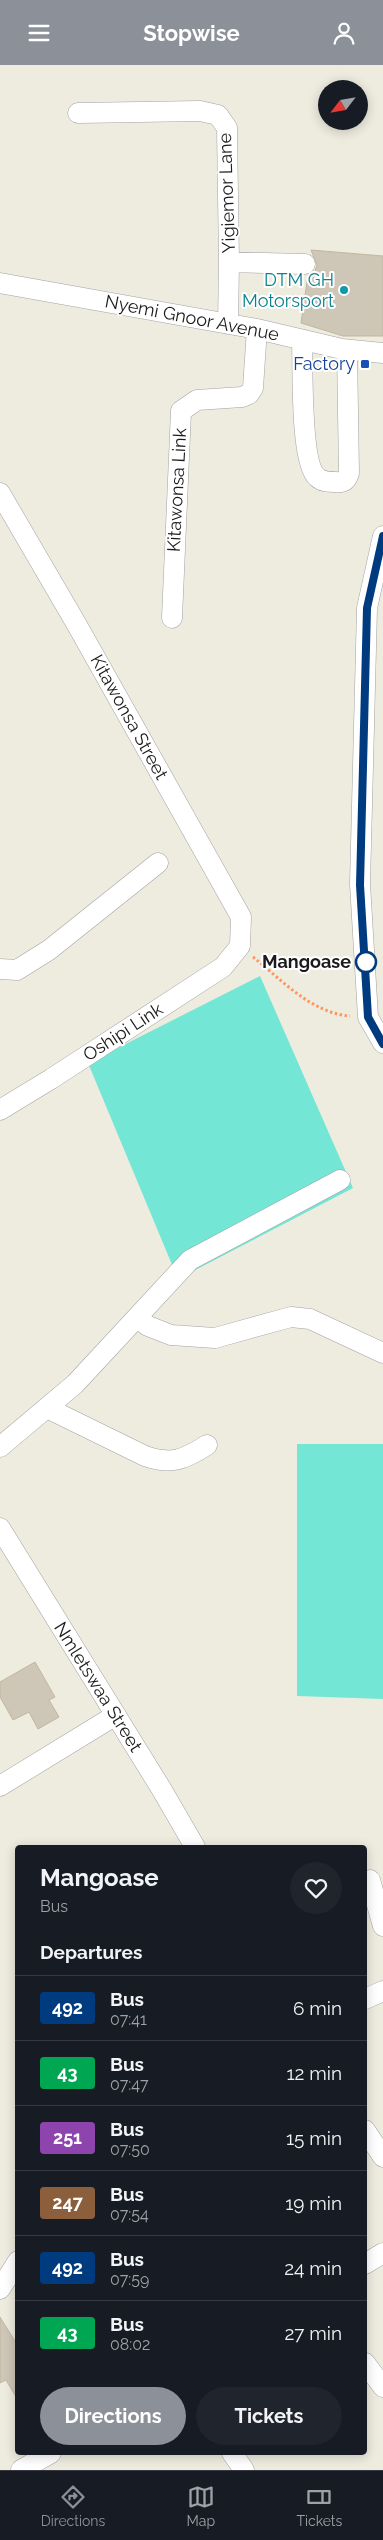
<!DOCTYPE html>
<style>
body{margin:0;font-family:Raleway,sans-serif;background:#20242c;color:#f1f3f6;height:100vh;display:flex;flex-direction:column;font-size:19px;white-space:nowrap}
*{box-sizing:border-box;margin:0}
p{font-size:16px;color:#9ea1a6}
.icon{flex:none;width:28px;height:28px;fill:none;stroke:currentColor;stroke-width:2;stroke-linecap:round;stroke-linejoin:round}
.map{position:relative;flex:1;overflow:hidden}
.drawer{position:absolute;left:15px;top:1780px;width:352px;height:610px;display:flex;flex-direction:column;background:#171b24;border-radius:5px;box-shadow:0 2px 12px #0003}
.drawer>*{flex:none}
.badge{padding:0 10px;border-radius:4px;font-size:18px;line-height:32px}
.needle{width:32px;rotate:239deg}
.tools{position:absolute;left:318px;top:15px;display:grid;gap:10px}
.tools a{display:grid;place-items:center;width:50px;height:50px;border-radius:50%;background:#171b24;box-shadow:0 2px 12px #0003;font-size:25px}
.map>.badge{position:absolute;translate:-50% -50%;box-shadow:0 0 0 2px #fff}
h2{padding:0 25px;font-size:19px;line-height:45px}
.round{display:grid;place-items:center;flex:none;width:52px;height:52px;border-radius:26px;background:#20242c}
.head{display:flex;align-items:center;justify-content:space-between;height:85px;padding:0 25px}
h1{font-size:24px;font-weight:700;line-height:38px}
.cta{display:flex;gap:10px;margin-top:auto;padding:10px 25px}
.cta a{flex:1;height:58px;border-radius:30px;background:#8c9099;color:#fff;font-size:20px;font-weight:700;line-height:58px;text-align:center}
.cta a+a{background:#20242c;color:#f1f3f6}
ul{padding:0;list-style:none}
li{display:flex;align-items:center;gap:15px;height:65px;padding:0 25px;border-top:1px solid #363941}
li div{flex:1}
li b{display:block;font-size:19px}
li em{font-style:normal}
li .badge{min-width:55px;font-weight:700;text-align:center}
header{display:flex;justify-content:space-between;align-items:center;height:65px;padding:0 25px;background:#8c9099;color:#fff;font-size:22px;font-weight:700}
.dock{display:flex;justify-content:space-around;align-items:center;height:70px;border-top:1px solid #363941;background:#171b24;font-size:14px;color:#9ea1a6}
.dock a{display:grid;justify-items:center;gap:2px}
.dock .active{color:#8c9099}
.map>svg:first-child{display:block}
.pitch{fill:#74e6d5}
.building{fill:#cec7b8;stroke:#c1b6a0}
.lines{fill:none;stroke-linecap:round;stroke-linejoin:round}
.minor-casing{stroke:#a2a2a2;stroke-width:21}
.path{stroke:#ff955f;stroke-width:3;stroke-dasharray:2.5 2.5;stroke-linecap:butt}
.minor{stroke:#fff;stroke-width:20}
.line-casing{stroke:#fff;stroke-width:11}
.line{stroke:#003b80;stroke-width:8}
.culture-dot{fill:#0f9aa8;stroke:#fff;stroke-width:2}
.transit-dot{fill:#1a4fb4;stroke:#fff;stroke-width:2}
.stop-dot{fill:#fff;stroke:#003b80;stroke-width:2.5}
.labels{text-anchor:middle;stroke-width:4;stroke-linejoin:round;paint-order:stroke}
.street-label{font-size:18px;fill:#1b1b1b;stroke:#fff}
.culture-label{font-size:18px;fill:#0d838f;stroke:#fff;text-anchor:end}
.transit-label{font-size:18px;fill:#164399;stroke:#fff;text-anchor:end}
.stop-label{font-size:18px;font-weight:bold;fill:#1b1b1b;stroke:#fff;text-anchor:end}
</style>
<header><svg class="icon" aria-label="menu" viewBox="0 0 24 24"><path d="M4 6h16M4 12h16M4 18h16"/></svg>Stopwise<svg class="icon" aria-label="person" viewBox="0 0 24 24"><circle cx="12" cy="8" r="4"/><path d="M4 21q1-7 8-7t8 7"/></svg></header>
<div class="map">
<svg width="383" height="2405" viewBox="0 0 383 2405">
<rect width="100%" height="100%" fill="#eeecdf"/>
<path class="pitch" d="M260,911L353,1123L178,1214L88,998Z
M297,1379H383V1634L297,1631Z"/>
<path class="building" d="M311,185L383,191V271H343L301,258L308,210L315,206L317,200Z
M35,1597L55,1632L49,1635L59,1652L38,1664L29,1647L13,1655L0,1632V1617Z
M0,2252L18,2281V2335L6,2315L0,2318Z"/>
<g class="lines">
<g class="minor-casing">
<path id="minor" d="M78,48L200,46L218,50L227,63L229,197L228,259
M229,197L305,199
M0,218L257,264L342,284L383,288
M302,275C303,300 300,398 317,412C322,417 329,417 335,417C343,418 347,415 349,408L347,285
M0,428L77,560L241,852L240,881L223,902L51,1014L0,1045
M383,471L367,543L360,819L368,952L383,978
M172,553L181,346L197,335L242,332L249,329L253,323L257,264
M0,904L17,905L49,885L158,798
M137,1253L148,1261L171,1270L215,1273L291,1252L310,1254L383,1288
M47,1343L145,1391C171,1400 184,1395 207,1380
M0,1382L75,1319L190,1195L340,1115
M0,1463L162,1725L195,1782
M0,1721L116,1650
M370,1815L383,1861
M365,1934L383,1926
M365,2065L383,2092
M365,2199L383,2188
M0,2224L18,2196
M365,2298L383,2322
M232,2388L244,2405
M21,2405L51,2388"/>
</g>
<path class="path" d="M253,892C282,915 311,948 350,951"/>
<use href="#minor" class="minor"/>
</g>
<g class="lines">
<g class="line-casing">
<path id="line" d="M383,471L367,543L360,820L368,952L383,979"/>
</g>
<use href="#line" class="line"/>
</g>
<circle class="culture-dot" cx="344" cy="225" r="5"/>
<rect class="transit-dot" x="360" y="294" width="10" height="10" rx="2.5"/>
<circle class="stop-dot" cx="366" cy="897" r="10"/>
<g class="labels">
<g class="street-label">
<text transform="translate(227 128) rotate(-92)" y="6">Yigiemor Lane</text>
<text transform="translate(192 253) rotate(11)" y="6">Nyemi Gnoor Avenue</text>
<text transform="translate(177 425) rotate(-87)" y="6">Kitawonsa Link</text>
<text transform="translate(129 652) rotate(61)" y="6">Kitawonsa Street</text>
<text transform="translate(123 967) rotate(-33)" y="6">Oshipi Link</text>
<text transform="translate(98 1622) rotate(58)" y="6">Nmletswaa Street</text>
</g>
<g class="culture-label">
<text x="334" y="221">DTM GH<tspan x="334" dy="21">Motorsport</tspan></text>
</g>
<g class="transit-label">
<text x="355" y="305">Factory</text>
</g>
<g class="stop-label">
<text x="351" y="903">Mangoase</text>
</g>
</g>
</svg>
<div class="tools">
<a><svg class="needle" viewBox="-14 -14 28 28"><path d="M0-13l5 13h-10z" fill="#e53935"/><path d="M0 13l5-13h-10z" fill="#9ea1a6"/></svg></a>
</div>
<section class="drawer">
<div class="head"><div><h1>Mangoase</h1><p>Bus</p></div><a class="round"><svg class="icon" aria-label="heart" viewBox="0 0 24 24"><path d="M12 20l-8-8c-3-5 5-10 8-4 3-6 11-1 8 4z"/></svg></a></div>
<h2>Departures</h2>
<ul>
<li><span class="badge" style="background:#003b80;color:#fff">492</span><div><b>Bus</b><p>07:41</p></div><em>6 min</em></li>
<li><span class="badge" style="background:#00a651;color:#fff">43</span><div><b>Bus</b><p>07:47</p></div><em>12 min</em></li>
<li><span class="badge" style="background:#8e44ad;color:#fff">251</span><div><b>Bus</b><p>07:50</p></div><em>15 min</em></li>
<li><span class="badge" style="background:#8b5e3c;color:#fff">247</span><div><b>Bus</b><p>07:54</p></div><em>19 min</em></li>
<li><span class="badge" style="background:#003b80;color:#fff">492</span><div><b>Bus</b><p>07:59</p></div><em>24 min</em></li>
<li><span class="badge" style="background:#00a651;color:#fff">43</span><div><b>Bus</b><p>08:02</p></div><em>27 min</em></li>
</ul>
<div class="cta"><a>Directions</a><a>Tickets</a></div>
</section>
</div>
<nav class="dock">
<a class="active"><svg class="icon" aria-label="directions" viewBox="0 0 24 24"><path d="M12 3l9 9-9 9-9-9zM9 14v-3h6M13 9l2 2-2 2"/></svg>Directions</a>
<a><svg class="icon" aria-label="map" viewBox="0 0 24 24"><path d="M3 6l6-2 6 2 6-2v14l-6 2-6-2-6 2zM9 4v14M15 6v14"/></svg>Map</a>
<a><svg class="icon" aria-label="tickets" viewBox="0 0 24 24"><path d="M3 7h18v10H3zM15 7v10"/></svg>Tickets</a>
</nav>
